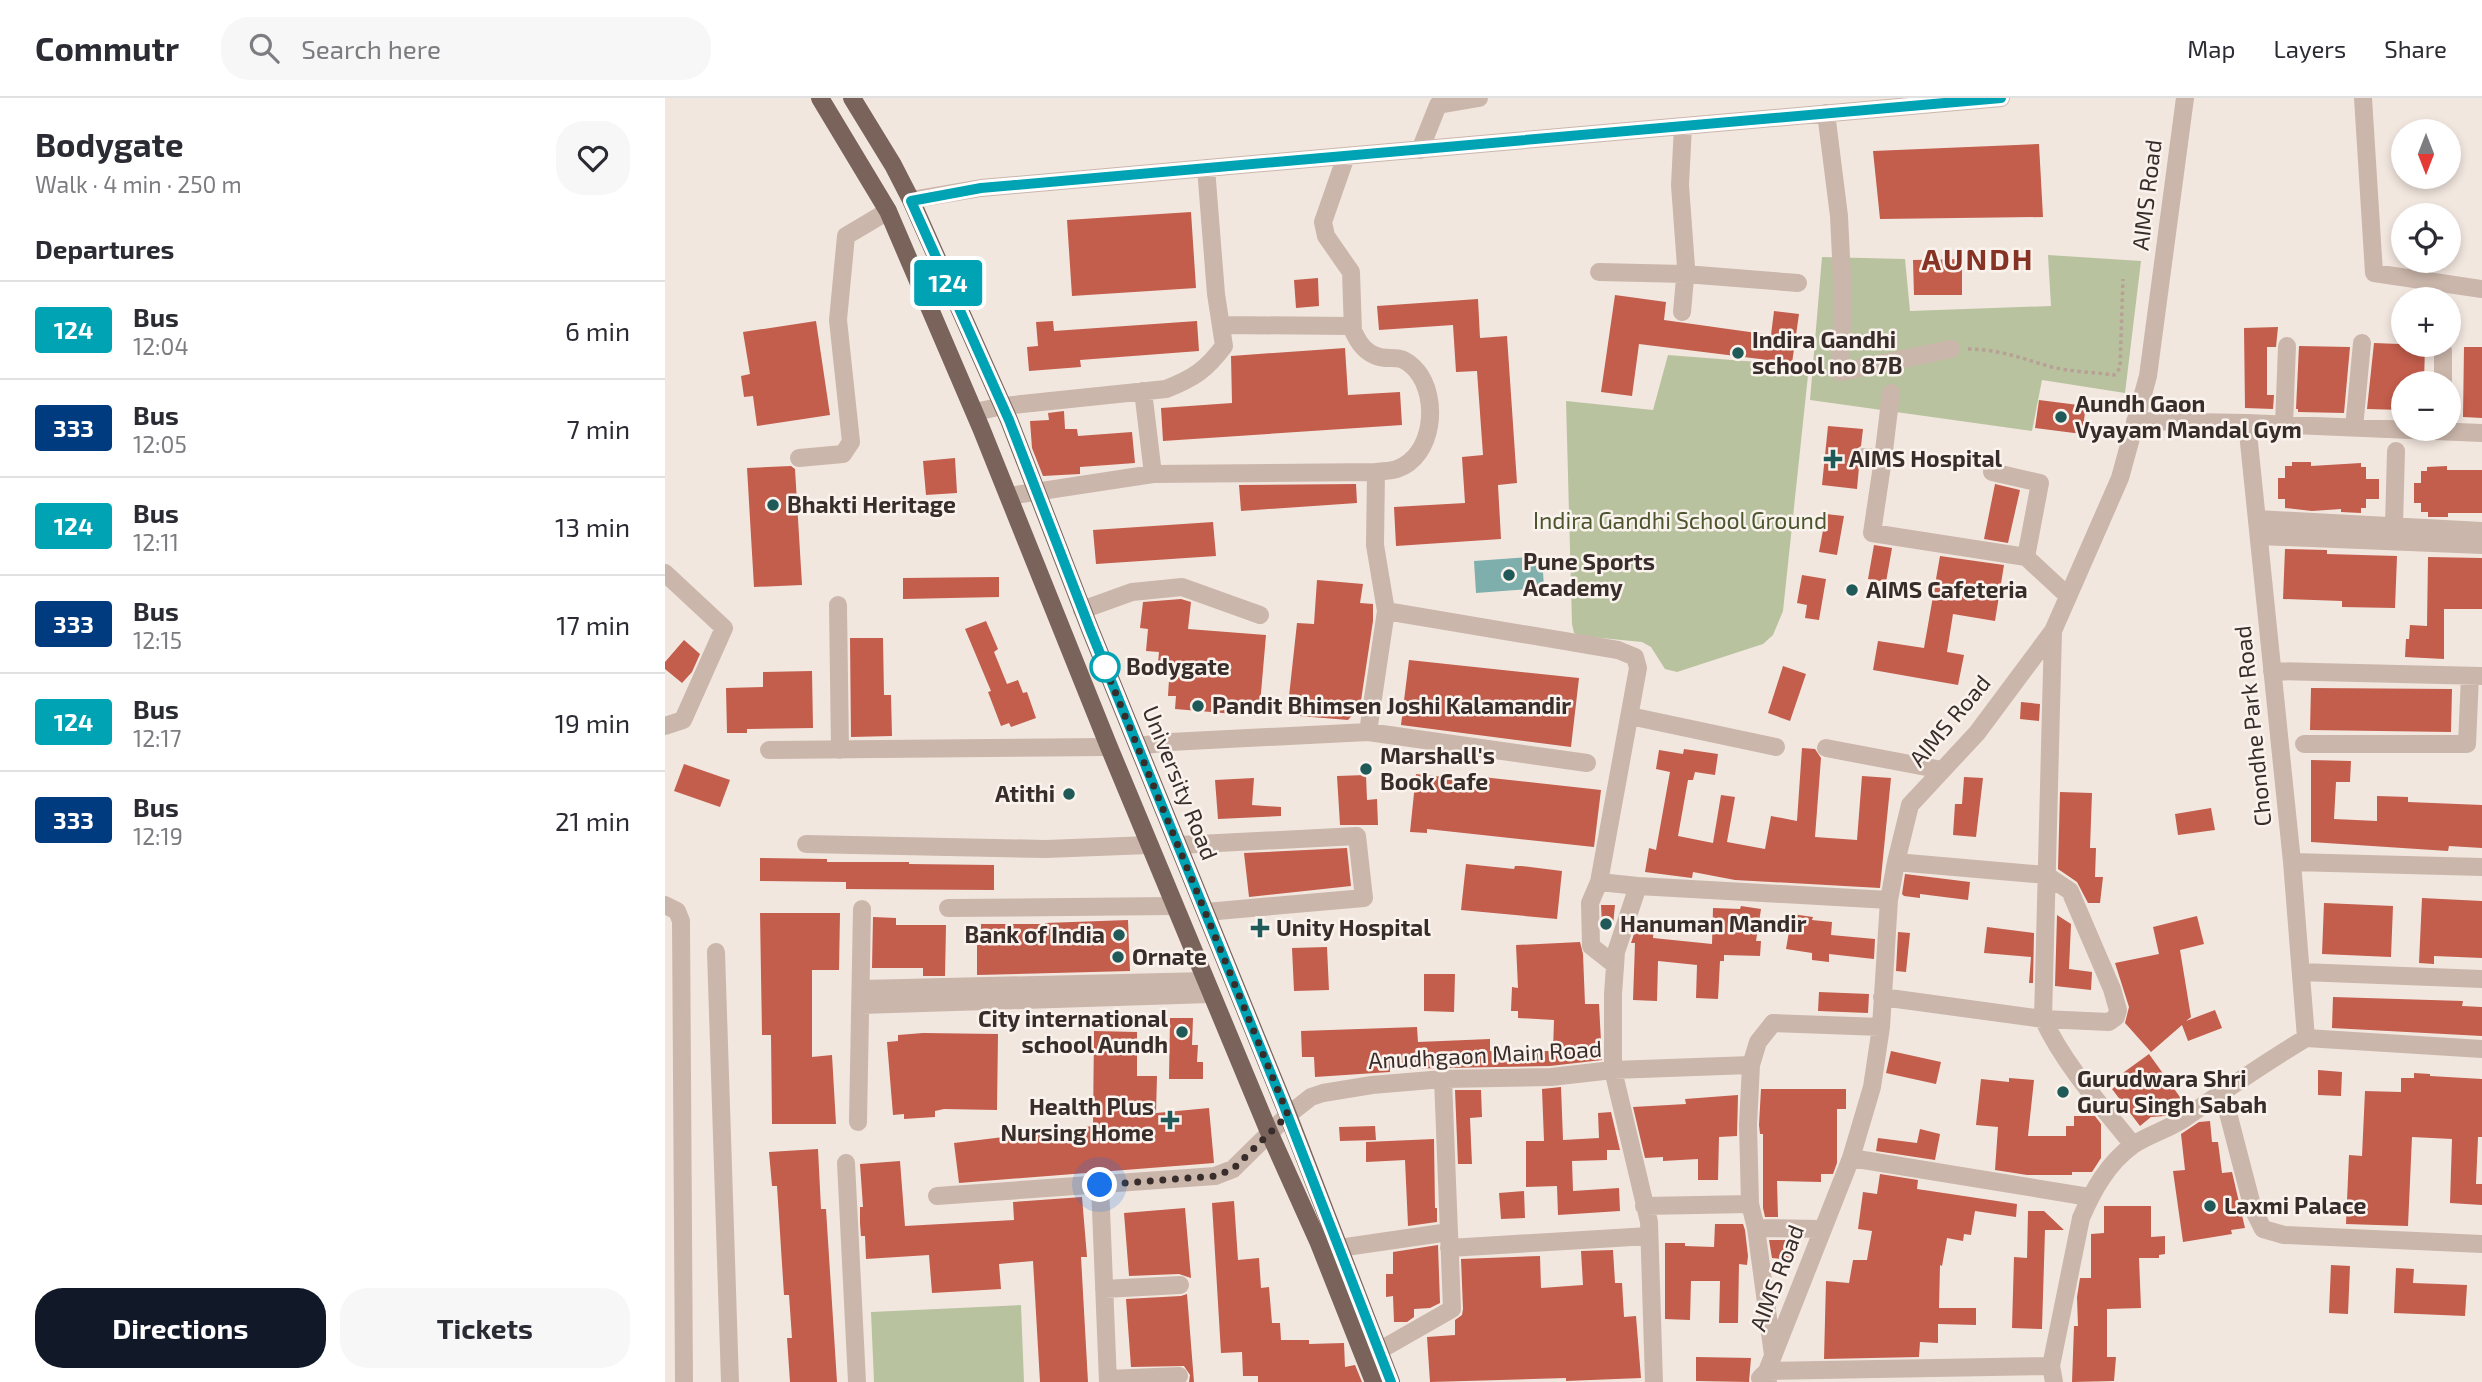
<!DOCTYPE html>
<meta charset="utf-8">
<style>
body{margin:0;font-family:"Exo 2",sans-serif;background:#f7f7f7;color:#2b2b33;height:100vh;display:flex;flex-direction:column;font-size:26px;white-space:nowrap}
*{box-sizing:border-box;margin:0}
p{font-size:23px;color:#7c7c81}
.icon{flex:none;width:38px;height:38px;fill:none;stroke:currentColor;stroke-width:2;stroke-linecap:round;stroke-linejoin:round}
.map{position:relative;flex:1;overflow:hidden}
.sheet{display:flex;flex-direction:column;background:#fff;width:665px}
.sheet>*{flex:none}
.badge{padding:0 14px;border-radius:5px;font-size:24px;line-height:46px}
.needle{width:46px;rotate:180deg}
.tools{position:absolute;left:1726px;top:21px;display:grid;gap:14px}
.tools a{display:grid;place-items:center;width:70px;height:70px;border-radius:50%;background:#fff;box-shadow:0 4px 10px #0003;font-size:35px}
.you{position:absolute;width:35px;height:35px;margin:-18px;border:5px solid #fff;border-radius:50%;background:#1a73e8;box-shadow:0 0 0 10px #1a73e833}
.map>.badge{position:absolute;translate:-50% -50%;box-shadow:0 0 0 4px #fff}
h2{padding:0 35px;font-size:26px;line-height:63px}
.round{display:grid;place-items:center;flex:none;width:74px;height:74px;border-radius:28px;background:#f7f7f7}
.summary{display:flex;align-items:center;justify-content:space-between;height:119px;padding:0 35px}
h1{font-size:33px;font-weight:700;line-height:52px}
.action{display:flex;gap:14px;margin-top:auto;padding:14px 35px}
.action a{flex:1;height:80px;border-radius:28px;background:#111827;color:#fff;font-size:28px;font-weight:700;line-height:80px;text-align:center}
.action a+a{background:#f7f7f7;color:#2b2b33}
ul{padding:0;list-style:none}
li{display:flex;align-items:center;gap:21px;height:98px;padding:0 35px;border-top:2px solid #e1e1e2}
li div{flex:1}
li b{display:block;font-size:26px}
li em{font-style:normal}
li .badge{min-width:77px;font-weight:700;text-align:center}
header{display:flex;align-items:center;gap:42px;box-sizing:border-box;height:98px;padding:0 35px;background:#fff;border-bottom:2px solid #e1e1e2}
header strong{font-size:33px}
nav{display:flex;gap:38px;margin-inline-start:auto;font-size:24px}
.search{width:490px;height:63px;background:#f7f7f7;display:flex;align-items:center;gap:18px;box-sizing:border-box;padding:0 24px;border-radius:28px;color:#7c7c81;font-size:26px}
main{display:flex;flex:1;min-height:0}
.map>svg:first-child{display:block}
.green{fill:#b9c29f}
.water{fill:#7eafac}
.building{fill:#c35d4c}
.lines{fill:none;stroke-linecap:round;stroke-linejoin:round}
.path{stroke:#b7a095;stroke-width:3.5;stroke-dasharray:3.5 3.5;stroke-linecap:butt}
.minor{stroke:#cbb6ab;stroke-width:18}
.major{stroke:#7a635b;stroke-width:18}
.line-casing{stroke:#fff;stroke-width:16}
.line{stroke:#00a3b4;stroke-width:10}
.walk{stroke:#382d2a;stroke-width:7;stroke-dasharray:0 12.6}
.poi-dot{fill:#205a58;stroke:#faf2ec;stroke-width:2.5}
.stop-dot{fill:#fff;stroke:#00a3b4;stroke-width:3.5}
.labels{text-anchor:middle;stroke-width:5;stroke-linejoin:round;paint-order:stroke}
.street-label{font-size:23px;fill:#382d2a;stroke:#faf2ec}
.poi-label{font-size:23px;font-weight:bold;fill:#382d2a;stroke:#faf2ec;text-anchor:start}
.park-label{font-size:23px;fill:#4c562e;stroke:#faf2ec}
.stop-label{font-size:23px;font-weight:bold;fill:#382d2a;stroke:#faf2ec;text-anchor:start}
.district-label{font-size:30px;font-weight:bold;letter-spacing:2px;fill:#863224;stroke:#faf2ec}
</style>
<header>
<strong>Commutr</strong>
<div class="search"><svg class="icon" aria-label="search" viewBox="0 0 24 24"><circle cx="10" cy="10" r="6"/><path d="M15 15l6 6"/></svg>Search here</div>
<nav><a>Map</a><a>Layers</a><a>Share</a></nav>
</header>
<main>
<section class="sheet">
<div class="summary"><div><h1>Bodygate</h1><p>Walk · 4 min · 250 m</p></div><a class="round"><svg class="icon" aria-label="heart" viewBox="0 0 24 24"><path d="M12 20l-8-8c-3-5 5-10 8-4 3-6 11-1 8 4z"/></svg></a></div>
<h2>Departures</h2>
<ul>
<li><span class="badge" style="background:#00a3b4;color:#fff">124</span><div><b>Bus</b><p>12:04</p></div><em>6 min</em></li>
<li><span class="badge" style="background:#003b80;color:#fff">333</span><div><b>Bus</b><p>12:05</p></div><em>7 min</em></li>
<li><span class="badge" style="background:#00a3b4;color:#fff">124</span><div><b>Bus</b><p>12:11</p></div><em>13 min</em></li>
<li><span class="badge" style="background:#003b80;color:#fff">333</span><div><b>Bus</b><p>12:15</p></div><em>17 min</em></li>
<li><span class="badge" style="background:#00a3b4;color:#fff">124</span><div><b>Bus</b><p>12:17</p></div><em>19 min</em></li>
<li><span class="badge" style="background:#003b80;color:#fff">333</span><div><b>Bus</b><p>12:19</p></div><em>21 min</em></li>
</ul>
<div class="action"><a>Directions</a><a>Tickets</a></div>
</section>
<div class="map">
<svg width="1817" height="1284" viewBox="0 0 1817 1284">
<rect width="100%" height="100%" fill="#f2e7df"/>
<path class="green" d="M1383,157L1476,163L1460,295L1377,282L1367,333L1145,302L1157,159L1240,161L1245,213L1386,208Z
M1003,257L1144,268L1118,513L1108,537L1098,546L1012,574L1000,571L986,549L977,544L916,538L909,535L907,526L901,303L988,312Z
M356,1207L359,1284H209L206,1214Z"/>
<path class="water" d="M877,458L879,490L811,495L809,463Z"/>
<path class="building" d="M1374,46L1378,119L1215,121L1208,53Z
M526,114L531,190L407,198L402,122Z
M1297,161V197H1249L1248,162Z
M653,180L654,208L631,210L629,182Z
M950,197L1001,204L999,222L1106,237L1109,213L1134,216L1127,265L974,246L967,298L936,294Z
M813,201L815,240L842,238L852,385L833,387L836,441L731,448L729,409L800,405L797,359L818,357L812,273L791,274L788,227L714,232L712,208Z
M151,223L165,317L92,328L88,298L79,299L76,278L85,276L78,234Z
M388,223L389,233L532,223L534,253L415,262L416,269L364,273L362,249L373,248L371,224Z
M1613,229L1611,249H1602V297H1609L1608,311L1580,310L1579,230Z
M1709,245L1760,247L1759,285H1738V312L1702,311Z
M1634,248L1685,249L1679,315L1633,314V311H1631Z
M1799,249H1817V320L1798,319Z
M680,250L683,297L735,294L737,327L498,343L496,310L567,305L566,258Z
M1374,302L1421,308L1417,336L1370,330Z
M399,313L400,331H412L413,338L467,334L470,365L415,369V376L378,378L367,350L365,323L384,322L383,315Z
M1163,328L1198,331L1196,348L1190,352L1188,358L1189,364L1194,369L1192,391L1157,387Z
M290,360L292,395L261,397L258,363Z
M1627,364H1646V368L1696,365V369H1701V381H1714V401H1701V410H1696V415L1676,414V411L1647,413L1620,410V401H1613V380H1620V368H1627Z
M126,368L130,371L137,487L89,489L82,370Z
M1782,368V372H1817V415H1783V419H1763V414H1756V405H1749V385H1756V373H1762V369Z
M691,386L692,405L576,413L574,387Z
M1330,386L1355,392L1343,445L1319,441Z
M1161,416L1179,418L1172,457L1154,454Z
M548,424L551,458L431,466L428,432Z
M1209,447L1227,450L1221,484L1203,481Z
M1620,451L1662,452V456L1732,458L1730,510L1677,509V503L1618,501Z
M1275,458L1339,467L1330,523L1288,516L1282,554L1299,557L1293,587L1208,572L1213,543L1259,550Z
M1763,459L1817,460V511H1779V561L1740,559L1741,541H1744L1745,527L1762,528Z
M1137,477L1161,481L1154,522L1140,520L1142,507L1132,505Z
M334,479V499L238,501V480Z
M652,482L698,486L695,505L708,506V523L695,609L683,622L622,617L632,525L649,526Z
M516,501L526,504L523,531L601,537L594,618L510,611L511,598H503L505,566L493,565L494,554L481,553L483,531L475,530L478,504Z
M321,523L333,551L329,554L342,586L353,582L358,595L362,594L371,620L346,629L344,625L336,628L323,594L326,593L300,531Z
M185,540H218L219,597H226L227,638L186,639Z
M19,542L35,556L27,574L17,585L0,571V564Z
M744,562L914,580L906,649L736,627Z
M1118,568L1141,576L1125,623L1103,615Z
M147,573L148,630L82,631V635H62L61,590L98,589V574Z
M1646,590L1787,591L1786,634L1645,632Z
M1356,604L1375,606L1374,623L1355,621Z
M1137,650L1150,651L1156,660L1150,739L1192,742L1197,678L1226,680L1215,790L1070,782L1028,774L1027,780L980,774L984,750L991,752L1005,674L991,671L994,652L1018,656L1019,651L1053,656L1050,677L1030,674L1028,682H1023L1013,738L1048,745L1056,697L1070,699L1062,744L1100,751L1106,718L1132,723Z
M1646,662L1686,663L1685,684H1671L1669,721L1712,723V698L1743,699V704L1817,707V750L1784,748L1783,753L1646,744Z
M19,666L65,682L55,709L9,693Z
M751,676L816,683L817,679L936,692L929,749L762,731V735L745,734Z
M701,677L702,702L712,701L713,727H675L672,678Z
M1299,679L1318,680L1311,739L1288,737L1290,706H1297Z
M589,680L587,707L616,709V718L553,721L550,682Z
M1395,694L1427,695L1425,750H1431L1430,779H1438L1435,805H1423L1412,784L1393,771Z
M1546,710L1550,732L1513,737L1510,716Z
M682,750L686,788L584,799L579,755Z
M95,760L162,761V764H244V766L329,767V792L181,791V784L95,783Z
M801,766L849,771L850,768H856L897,773L892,821L796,812Z
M1240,776L1305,784L1303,802L1255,796V800L1239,798L1237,796Z
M1757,800L1817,803V860L1769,858V866L1754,865Z
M1659,805L1728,808L1726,859L1657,856Z
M936,807H950L948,827L937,825Z
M1076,808L1096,811L1091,843H1096L1095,858L1059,857V863H1055L1053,901L1031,900L1032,867L993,863L992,903L968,902L970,845H966L972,827L989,828L988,840L1047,846L1048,810L1075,811Z
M95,815H175L174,872H147V959L167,957L171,1026H107L106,937H97Z
M1127,816L1148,819L1147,822L1167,824L1166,837L1210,841L1209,861L1164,856V864L1147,862V855L1121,851Z
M1392,817L1406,826L1404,871L1427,874L1426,892L1390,888Z
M1532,818L1539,846L1515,852L1526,919L1521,923L1550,912L1557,930L1523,943L1517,927L1486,954L1460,925L1464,909L1450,865L1494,856L1488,829Z
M208,819L231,820V827H281L280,878H258V870H207Z
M463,822L465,873L312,877V847H316V826H380V825Z
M1322,829L1369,835L1368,885H1364L1366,859L1319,855Z
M1233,834L1245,835L1241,874L1231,873Z
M915,844L918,856L920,906H934L937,962L885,968L725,971V974L650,979L649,959H637L636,933L752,929L753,944L825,941V953H888L889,922L853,920V913H846L847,889L853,890L851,847Z
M662,849L664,892L629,893L627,850Z
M759,876H790L789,914L759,913Z
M1154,894L1204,896L1203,915L1153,913Z
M1668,899L1798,903L1797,908L1817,909V938L1667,930Z
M505,920H528L527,947H533L532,964H538V981H504Z
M429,933L472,934V978H492L491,1015L544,1010L549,1065L294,1085L289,1045L428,1028Z
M258,935L333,936L332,1012L279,1011L270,1013V1019L239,1021V1016L228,1017L222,944L233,943V937Z
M1226,953L1276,964L1271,986L1221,975Z
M1484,956L1520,1006L1500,1018L1486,1019L1475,1028L1447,991L1455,985L1451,980Z
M1653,972L1677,974L1676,998L1653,997Z
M1749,975L1765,976V978L1817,981V1039H1813L1811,1086H1817V1107L1785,1105L1787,1041L1747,1039L1743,1128L1681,1126L1684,1057L1697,1058L1700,993L1736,994V980H1749Z
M1344,980L1369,982L1363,1038H1401V1028H1409V1018H1430L1436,1026V1060L1427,1074H1407V1077H1362L1330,1072L1333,1029L1311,1027L1316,981L1344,984Z
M896,989L898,1042L934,1040L933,1015L946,1014L955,1052H942V1062L907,1063L908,1093L954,1090L955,1113L893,1117L892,1088L861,1089V1043H879L877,991Z
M1096,991H1181V1011H1172V1065L1168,1076H1156V1084L1112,1083L1113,1119H1100L1098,1110V1036H1095L1094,1027Z
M790,992H816L817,1019L805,1020L807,1066H793Z
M1073,997L1072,1038L1054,1039L1053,1082H1033V1061L998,1063V1059L980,1060L968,1009L1021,1006L1020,1001Z
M1545,1023L1547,1044H1553L1557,1075L1567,1074L1580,1130L1566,1132L1567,1136L1518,1144L1508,1073L1520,1072L1516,1036L1534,1024Z
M710,1028L711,1042L675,1043L674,1029Z
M1255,1031L1275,1036L1270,1062L1211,1053L1213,1040L1252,1045Z
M769,1041L770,1110H772V1124L743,1128L740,1062L701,1064V1044Z
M153,1051L156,1111H161L172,1284H125L122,1240H127L124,1197H119L112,1088H107L104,1054Z
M235,1063L240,1128L349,1122L348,1104L417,1099L422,1159H416L423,1284H375L368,1163L334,1166L336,1191L267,1195L264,1157L201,1161L200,1138H196L195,1125V1109H198L195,1066Z
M1215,1076L1253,1082L1252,1091L1352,1106L1351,1119L1310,1113L1306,1137L1299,1136L1298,1143L1282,1140L1277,1168L1275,1167L1274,1210H1311V1227L1273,1226V1245L1255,1244L1254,1259L1159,1261L1161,1183L1184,1185L1188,1162H1202L1207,1133L1193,1131L1198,1094L1212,1096Z
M859,1093L860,1120L836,1121L834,1095Z
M569,1103L573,1162L594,1160L596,1190L604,1189L607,1225H615L616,1242H644V1246L679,1245L680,1269L690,1267L697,1284H593V1278H578L577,1254L556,1255L547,1105Z
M1439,1108H1486V1139L1500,1138V1156L1494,1157V1160H1474L1476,1210L1442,1211V1259H1451L1449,1283L1407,1284L1409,1228H1413L1412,1199L1415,1180H1426V1136L1439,1135Z
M520,1110L526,1180L514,1176L464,1178L459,1115Z
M1363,1113H1379L1399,1132H1380L1377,1231L1347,1230L1349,1159L1362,1160Z
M1050,1126H1078L1080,1132L1083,1158L1082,1167L1074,1166L1073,1225H1054L1055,1183H1026L1025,1222L1000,1221V1145H1020V1148L1049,1149Z
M1104,1142H1128L1126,1162L1107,1160Z
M773,1147L775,1205L765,1210L749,1211V1219L742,1224H729L728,1198L721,1199V1176H728V1154Z
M948,1152L950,1185H957L959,1219L971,1218L976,1280L901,1283V1280L765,1284L762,1239L790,1237V1222L797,1217L798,1211L796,1161L875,1158L876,1190L918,1187L916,1153Z
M1666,1167L1685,1168L1683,1216L1664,1215Z
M1731,1170L1749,1171L1748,1185L1802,1187L1800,1218L1729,1215Z
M522,1196L529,1284H524L525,1277L519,1268L466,1269L461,1201L516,1198Z
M1031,1259L1086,1260L1084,1284L1031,1283Z"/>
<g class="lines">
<path class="path" d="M1303,251C1332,251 1356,260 1383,268C1404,274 1428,274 1449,277L1455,270L1458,181"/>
<path class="minor" d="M1698,0L1709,175L1817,191
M1161,15L1174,118L1178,200L1175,274L1286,251
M755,52L773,7L814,0
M681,58L658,124L661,138L686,174L688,233
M246,102L316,90L1336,0
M934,174L1020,176L1133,185
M1017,214L1021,169L1015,87L1018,28
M1778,253V285
M310,314L338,308L501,291C529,280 541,272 559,248L551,196L541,70
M1470,323L1582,325L1817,335
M1619,327L1622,248
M1689,330L1697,245
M1199,359L1218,361L1207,435L1361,459L1403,498
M134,360L178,356L186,344L173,222L181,138L223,113
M1218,361L1226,295
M711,374L710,447L721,513
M1327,374L1375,385L1361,459
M488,376L711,374C718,373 726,373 732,371C769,358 774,300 752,273C734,252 726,265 709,257C697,252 691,240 686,228L557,227
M344,398L488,376L478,293
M1592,421L1817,433
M1729,428L1731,353
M1594,438L1817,447
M0,475L59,530L18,622L0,628
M173,507L175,652
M417,512L467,494L517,489L595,517
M1388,533L1378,921C1400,968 1436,1007 1468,1047
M1607,573L1817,578
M965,618L1111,649
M703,634L721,513L953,552L970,559L973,570L934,784L973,788
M1639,646H1802L1805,578
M473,648L505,644L703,634L922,665
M1161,650L1277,672
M104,652L444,649
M141,746L381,751L484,747
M514,747L692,738L699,800L541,814
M1627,764L1817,769
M934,784L925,805L926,848L950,867
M0,807L12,813L16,823L19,1284
M283,810L509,808
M51,854L65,1284
M1637,874L1817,881
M196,891L541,883
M1217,899L1378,921L1444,924L1451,919L1453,912L1447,891L1405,793L1381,777L1231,764
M196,907L546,896
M1641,940L1817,951
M1557,992L1588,1111L1598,1131L1619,1137L1817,1146
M193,1024L197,811
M1186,1060L1424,1099
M181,1065L192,1284
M435,1087L443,1284
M272,1098L550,1078L568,1071L623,1017L646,999L658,995L707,987L778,981L886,979L948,972L1086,967
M979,1108L1085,1106
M1091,1130L1157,1131
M674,1150L784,1134
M784,1150L984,1138
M439,1191L515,1187
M1108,1257L1091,1130L1085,1106L1083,1027L1086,967L1093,944L1108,925L1216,929
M703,1259L787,1211L778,981
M1095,1280L1102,1273L1386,1268
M443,1281L514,1278
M989,1284L984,1124L948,972V896L951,854L973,788L1224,802
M1103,1284L1102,1273L1186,1060L1207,989L1216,929L1224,802L1231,764L1245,707L1312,635L1388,533L1455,380L1483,278L1520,0
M1389,1284L1386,1268L1416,1120C1428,1092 1443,1065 1468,1047C1485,1036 1504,1031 1520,1020C1560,992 1600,965 1641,940L1627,764L1582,325"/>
<path class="major" d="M155,0L223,113L316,330L444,649L604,1034L653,1143L709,1284
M187,0L228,67L246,102L344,322L425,531L623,1017L726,1284"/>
</g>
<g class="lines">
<g class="line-casing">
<path id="line" d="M726,1284L617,1003L425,531L344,322L246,103L316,90L1336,0"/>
</g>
<use href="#line" class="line"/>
<path class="walk" d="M435,1087L550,1078L568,1071L623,1017L440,569"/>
</g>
<g class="poi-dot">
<circle cx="1073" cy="255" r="7"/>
<circle cx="1396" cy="319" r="7"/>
<path d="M1164.5 350.5h7v7h7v7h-7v7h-7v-7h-7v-7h7z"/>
<circle cx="108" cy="407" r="7"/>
<circle cx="844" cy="477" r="7"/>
<circle cx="1187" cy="492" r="7"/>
<circle cx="533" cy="608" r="7"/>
<circle cx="701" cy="671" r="7"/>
<circle cx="404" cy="696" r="7"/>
<circle cx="941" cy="826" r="7"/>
<path d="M591.5 819.5h7v7h7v7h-7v7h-7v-7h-7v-7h7z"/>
<circle cx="454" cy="837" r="7"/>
<circle cx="453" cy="859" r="7"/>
<circle cx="517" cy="934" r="7"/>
<circle cx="1398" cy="994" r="7"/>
<path d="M501.5 1011.5h7v7h7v7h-7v7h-7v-7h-7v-7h7z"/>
<circle cx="1545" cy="1108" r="7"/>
</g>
<circle class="stop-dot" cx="440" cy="569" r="14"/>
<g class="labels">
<g class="street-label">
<text transform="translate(1482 97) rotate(-83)" y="8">AIMS Road</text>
<text transform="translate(1285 623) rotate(-50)" y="8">AIMS Road</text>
<text transform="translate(1588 628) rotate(-96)" y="8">Chondhe Park Road</text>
<text transform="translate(515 685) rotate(68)" y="8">University Road</text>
<text transform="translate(820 957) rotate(-3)" y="8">Anudhgaon Main Road</text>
<text transform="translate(1112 1180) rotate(-69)" y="8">AIMS Road</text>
</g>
<g class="poi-label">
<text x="1087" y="250">Indira Gandhi<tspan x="1087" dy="26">school no 87B</tspan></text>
<text x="1410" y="314">Aundh Gaon<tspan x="1410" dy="26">Vyayam Mandal Gym</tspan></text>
<text x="1184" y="369">AIMS Hospital</text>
<text x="122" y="415">Bhakti Heritage</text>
<text x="858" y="472">Pune Sports<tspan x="858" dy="26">Academy</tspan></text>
<text x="1201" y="500">AIMS Cafeteria</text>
<text x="547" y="616">Pandit Bhimsen Joshi Kalamandir</text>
<text x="715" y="666">Marshall's<tspan x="715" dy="26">Book Cafe</tspan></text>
<text x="390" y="704" text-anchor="end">Atithi</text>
<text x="955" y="834">Hanuman Mandir</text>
<text x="611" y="838">Unity Hospital</text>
<text x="440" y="845" text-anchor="end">Bank of India</text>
<text x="467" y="867">Ornate</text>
<text x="503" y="929" text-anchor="end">City international<tspan x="503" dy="26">school Aundh</tspan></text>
<text x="1412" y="989">Gurudwara Shri<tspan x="1412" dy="26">Guru Singh Sabah</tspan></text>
<text x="489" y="1017" text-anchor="end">Health Plus<tspan x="489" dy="26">Nursing Home</tspan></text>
<text x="1559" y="1116">Laxmi Palace</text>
</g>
<g class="park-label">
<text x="1015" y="431">Indira Gandhi School Ground</text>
</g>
<g class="stop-label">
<text x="461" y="577">Bodygate</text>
</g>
<g class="district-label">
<text x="1313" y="172">AUNDH</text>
</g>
</g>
</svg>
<div class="tools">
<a><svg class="needle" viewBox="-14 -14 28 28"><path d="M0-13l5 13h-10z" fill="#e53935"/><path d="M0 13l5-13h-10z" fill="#7c7c81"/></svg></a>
<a><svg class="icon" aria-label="locate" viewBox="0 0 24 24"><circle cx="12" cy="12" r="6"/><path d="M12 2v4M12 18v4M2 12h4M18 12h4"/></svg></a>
<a>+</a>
<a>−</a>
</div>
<div class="you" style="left:435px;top:1087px"></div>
<b class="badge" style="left:283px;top:185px;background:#00a3b4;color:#fff">124</b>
</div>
</main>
